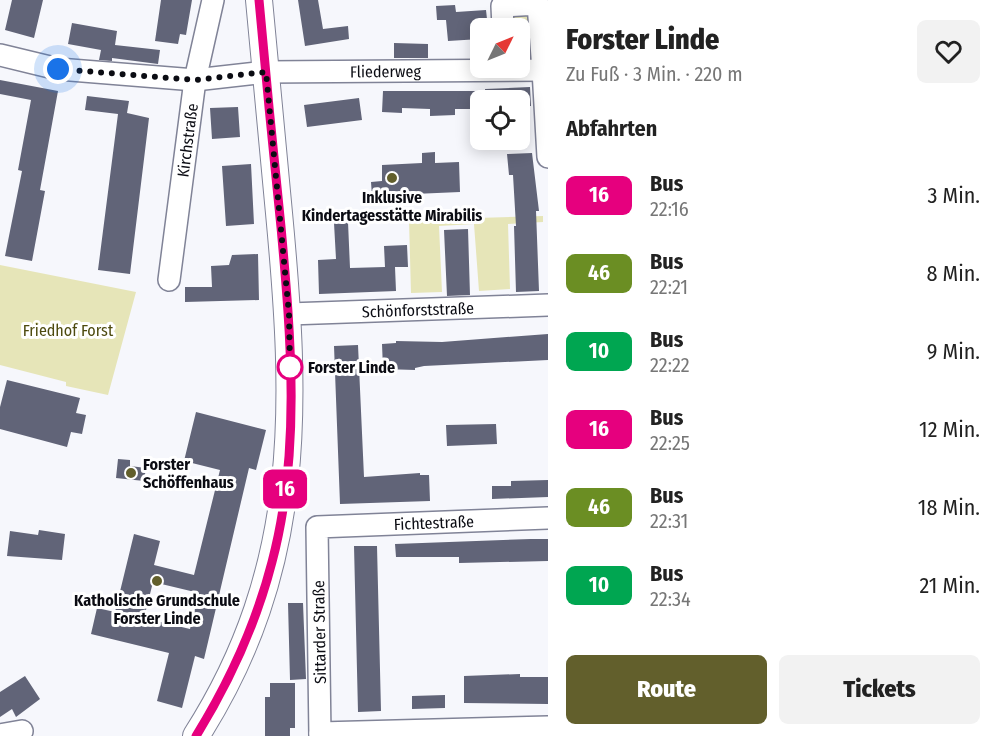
<!DOCTYPE html>
<html lang="de">
<meta charset="utf-8">
<style>
body{margin:0;font-family:"Fira Sans Condensed",sans-serif;background:#f2f2f2;color:#222;height:100vh;display:flex;flex-direction:column;font-size:22px;white-space:nowrap}
*{box-sizing:border-box;margin:0}
p{font-size:20px;color:#767676}
.icon{flex:none;width:33px;height:33px;fill:none;stroke:currentColor;stroke-width:2;stroke-linecap:round;stroke-linejoin:round}
.map{position:relative;flex:1;overflow:hidden}
.side{display:flex;flex-direction:column;background:#fff;width:450px}
.side>*{flex:none}
.badge{padding:0 12px;border-radius:9px;font-size:21px;line-height:39px}
.needle{width:39px;rotate:47deg}
.buttons{position:absolute;left:470px;top:18px;display:grid;gap:12px}
.buttons a{display:grid;place-items:center;width:60px;height:60px;border-radius:9px;background:#fff;box-shadow:0 3px 15px #0003;font-size:30px}
.you{position:absolute;width:30px;height:30px;margin:-15px;border:4px solid #fff;border-radius:50%;background:#1a73e8;box-shadow:0 0 0 9px #1a73e833}
.map>.badge{position:absolute;translate:-50% -50%;box-shadow:0 0 0 3px #fff}
h2{padding:0 18px;font-size:22px;line-height:54px}
.round{display:grid;place-items:center;flex:none;width:63px;height:63px;border-radius:9px;background:#f2f2f2}
.summary{display:flex;align-items:center;justify-content:space-between;height:102px;padding:0 18px}
h1{font-size:28px;font-weight:800;line-height:45px}
.button{display:flex;gap:12px;margin-top:auto;padding:12px 18px}
.button a{flex:1;height:69px;border-radius:9px;background:#625f2c;color:#fff;font-size:24px;font-weight:800;line-height:69px;text-align:center}
.button a+a{background:#f2f2f2;color:#222}
ul{padding:0;list-style:none}
li{display:flex;align-items:center;gap:18px;height:78px;padding:0 18px}
li div{flex:1}
li b{display:block;font-size:22px}
li em{font-style:normal}
li .badge{min-width:66px;font-weight:700;text-align:center}
main{display:flex;flex:1;min-height:0}
.map>svg:first-child{display:block}
.green{fill:#e6e5b8}
.building{fill:#616478;fill-rule:evenodd}
.lines{fill:none;stroke-linecap:round;stroke-linejoin:round}
.minor-casing{stroke:#808397;stroke-width:24}
.major-casing{stroke:#808397;stroke-width:28}
.minor{stroke:#fff;stroke-width:21}
.major{stroke:#fff;stroke-width:26}
.line-casing{stroke:#fff;stroke-width:14}
.line{stroke:#e6007e;stroke-width:9}
.walk{stroke:#0b0c13;stroke-width:6;stroke-dasharray:0 10.8}
.poi-dot{fill:#625f2c;stroke:#fff;stroke-width:2}
.stop-dot{fill:#fff;stroke:#e6007e;stroke-width:3}
.labels{text-anchor:middle;stroke-width:6;stroke-linejoin:round;paint-order:stroke}
.street-label{font-size:16px;fill:#0b0c13;stroke:#fff}
.poi-label{font-size:16px;font-weight:bold;fill:#0b0c13;stroke:#fff}
.park-label{font-size:16px;fill:#4d4a0f;stroke:#fff}
.stop-label{font-size:16px;font-weight:bold;fill:#0b0c13;stroke:#fff;text-anchor:start}
</style>
<main>
<div class="map">
<svg width="548" height="736" viewBox="0 0 548 736">
<rect width="100%" height="100%" fill="#f6f7fc"/>
<path class="green" d="M528,11L533,62L519,66V28H509L511,17L517,12Z
M543,216V222L508,224L510,289L479,291L474,224L439,226L442,292L411,293L409,220Z
M0,265L136,292L108,395L66,386V382L0,365Z"/>
<path class="building" d="M12,0H43L34,38L5,30Z
M161,0H192L186,35L180,34L178,44L155,41Z
M298,0H318L323,29L348,26L349,39L305,46Z
M455,5L456,12L486,10L488,28H480V39L448,41L446,20H437L436,6Z
M72,23L117,31L115,45L160,50L158,64L112,58V61L99,60L101,50L68,44Z
M394,43L428,44V58H394Z
M0,80L58,91L40,190L45,191L32,261L5,256L22,171L18,170L31,100L0,94Z
M530,87L531,106L519,107V100H486L485,89Z
M383,91H476V109H455V115L430,116V109L402,108V113L382,112Z
M87,96L129,101L127,113L149,118L130,274L98,270L118,114L85,110Z
M359,98L362,120L307,127L304,105Z
M238,107L240,137L212,139L210,108Z
M435,152V163L459,162L460,192L414,194V199L396,200L395,195L372,196L371,182L382,181V165L422,163V153Z
M532,153L539,211H536L539,291L516,292L514,226H516L513,175H509L507,154Z
M251,164L254,224L226,226L222,166Z
M348,222L350,268L385,267L384,246L407,245L408,267H395L396,291L319,294L318,260L336,259L334,223Z
M468,229L470,295L447,296L444,230Z
M258,254L259,300L185,302V287H212L211,266L229,265L232,255Z
M548,334V360L424,366L415,368V370L383,369L382,344L396,343V341L442,342Z
M358,345L364,477L420,473V475H429L430,501L340,504L334,346Z
M7,380L80,398L76,413L86,415L82,434L71,432L67,447L0,429V407Z
M196,412L266,430L256,470L249,468L204,659L195,656L182,708L157,701L169,653L91,634L97,608L115,612L134,534L160,541L154,565L194,575L220,470L184,461ZM153,582L199,593L190,629L144,618Z
M496,424L497,444L447,446L446,425Z
M118,459L130,460V466L146,468L144,481L116,478Z
M548,480V497L492,499V486H511V481Z
M39,530L65,534L62,560L7,556L10,531L38,535Z
M531,539H548V561L459,563V557H396L395,544Z
M354,546H377L381,711L358,712Z
M288,603H303L306,679L290,680Z
M520,674V677H548V704L464,703V676Z
M25,676L40,699L16,717L12,709L0,717V692Z
M270,683H295V728H290V736H265V697H270Z
M445,695V708L412,709V696Z"/>
<g class="lines">
<g class="minor-casing">
<g id="minor">
<path id="s1" d="M0,55L58,69L195,80L266,72L543,70L538,4L502,6L503,28"/>
<path d="M543,70L548,157"/>
<path id="s2" d="M169,280L195,80L213,0"/>
<path id="s3" d="M289,314L548,305"/>
<path d="M320,733L548,727"/>
<path d="M0,735L22,731"/>
<path id="s4" d="M320,736L317,527L548,518"/>
</g>
</g>
<g class="major-casing">
<path id="major" d="M196,736C304,567 297,404 279,213C273,142 266,71 259,0"/>
</g>
<use href="#minor" class="minor"/>
<use href="#major" class="major"/>
</g>
<g class="lines">
<g class="line-casing">
<path id="line" d="M196,736C230,681 256,624 272,562C301,453 291,337 281,227C273,151 266,76 259,0"/>
</g>
<use href="#line" class="line"/>
<path class="walk" d="M58,69L195,80L266,72L289,314L290,367"/>
</g>
<g class="poi-dot">
<circle cx="392" cy="178" r="6"/>
<circle cx="131" cy="473" r="6"/>
<circle cx="157" cy="581" r="6"/>
</g>
<circle class="stop-dot" cx="290" cy="367" r="12"/>
<g class="labels">
<g class="street-label">
<text dy="6" stroke="none"><textPath href="#s1" startOffset="388">Fliederweg</textPath></text>
<text dy="6" stroke="none"><textPath href="#s2" startOffset="141">Kirchstraße</textPath></text>
<text dy="6" stroke="none"><textPath href="#s3" startOffset="129">Schönforststraße</textPath></text>
<text dy="6" stroke="none"><textPath href="#s4" startOffset="326">Fichtestraße</textPath></text>
<text transform="translate(319 632) rotate(-91)" y="6">Sittarder Straße</text>
</g>
<g class="poi-label">
<text x="392" y="203">Inklusive<tspan x="392" dy="18">Kindertagesstätte Mirabilis</tspan></text>
<text x="143" y="470" text-anchor="start">Forster<tspan x="143" dy="18">Schöffenhaus</tspan></text>
<text x="157" y="606">Katholische Grundschule<tspan x="157" dy="18">Forster Linde</tspan></text>
</g>
<g class="park-label">
<text x="68" y="336">Friedhof Forst</text>
</g>
<g class="stop-label">
<text x="308" y="373">Forster Linde</text>
</g>
</g>
</svg>
<div class="buttons">
<a><svg class="needle" viewBox="-14 -14 28 28"><path d="M0-13l5 13h-10z" fill="#e53935"/><path d="M0 13l5-13h-10z" fill="#767676"/></svg></a>
<a><svg class="icon" aria-label="locate" viewBox="0 0 24 24"><circle cx="12" cy="12" r="6"/><path d="M12 2v4M12 18v4M2 12h4M18 12h4"/></svg></a>
</div>
<div class="you" style="left:58px;top:69px"></div>
<b class="badge" style="left:285px;top:489px;background:#e6007e;color:#fff">16</b>
</div>
<section class="side">
<div class="summary"><div><h1>Forster Linde</h1><p>Zu Fuß · 3 Min. · 220 m</p></div><a class="round"><svg class="icon" aria-label="heart" viewBox="0 0 24 24"><path d="M12 20l-8-8c-3-5 5-10 8-4 3-6 11-1 8 4z"/></svg></a></div>
<h2>Abfahrten</h2>
<ul>
<li><span class="badge" style="background:#e6007e;color:#fff">16</span><div><b>Bus</b><p>22:16</p></div><em>3 Min.</em></li>
<li><span class="badge" style="background:#6b8e23;color:#fff">46</span><div><b>Bus</b><p>22:21</p></div><em>8 Min.</em></li>
<li><span class="badge" style="background:#00a651;color:#fff">10</span><div><b>Bus</b><p>22:22</p></div><em>9 Min.</em></li>
<li><span class="badge" style="background:#e6007e;color:#fff">16</span><div><b>Bus</b><p>22:25</p></div><em>12 Min.</em></li>
<li><span class="badge" style="background:#6b8e23;color:#fff">46</span><div><b>Bus</b><p>22:31</p></div><em>18 Min.</em></li>
<li><span class="badge" style="background:#00a651;color:#fff">10</span><div><b>Bus</b><p>22:34</p></div><em>21 Min.</em></li>
</ul>
<div class="button"><a>Route</a><a>Tickets</a></div>
</section>
</main>
